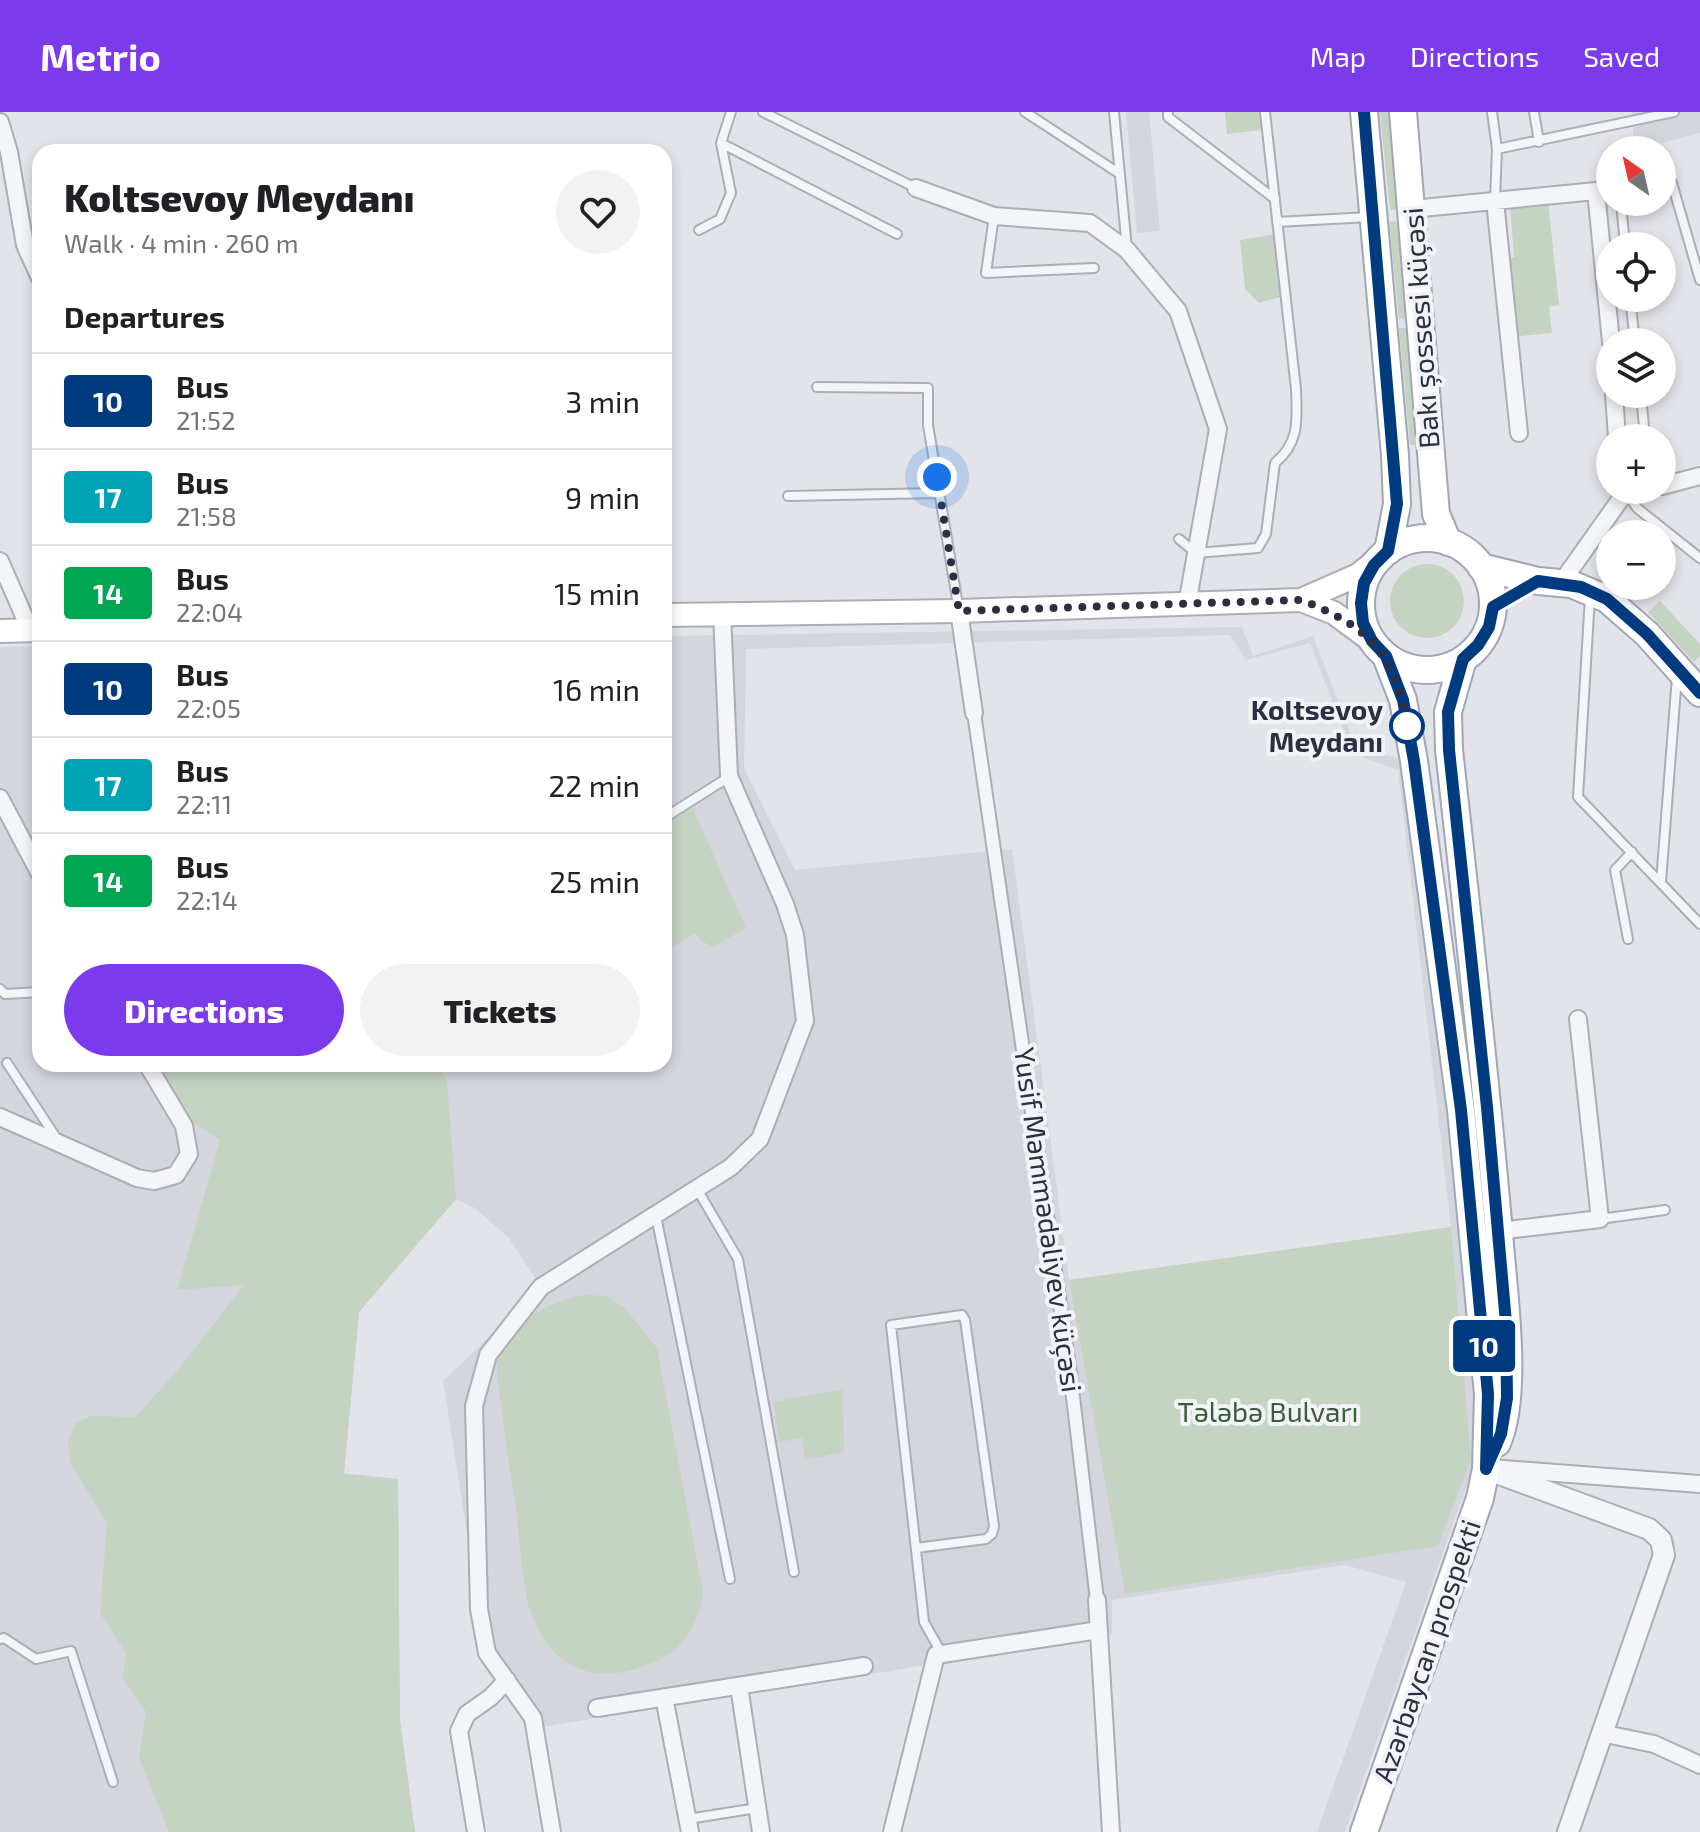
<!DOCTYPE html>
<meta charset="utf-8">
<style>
body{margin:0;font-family:"Exo 2",sans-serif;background:#f2f2f2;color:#202124;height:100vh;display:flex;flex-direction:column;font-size:30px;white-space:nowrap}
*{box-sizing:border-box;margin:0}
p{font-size:26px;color:#757577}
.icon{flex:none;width:44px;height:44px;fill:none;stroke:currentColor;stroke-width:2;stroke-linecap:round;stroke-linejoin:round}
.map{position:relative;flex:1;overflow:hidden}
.details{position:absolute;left:32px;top:32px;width:640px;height:928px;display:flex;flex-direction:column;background:#fff;border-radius:24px;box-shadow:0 4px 12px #0003}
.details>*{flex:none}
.badge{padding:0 16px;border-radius:6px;font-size:28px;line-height:52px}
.needle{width:52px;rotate:326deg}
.buttons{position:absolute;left:1596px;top:24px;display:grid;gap:16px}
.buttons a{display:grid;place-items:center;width:80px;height:80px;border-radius:50%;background:#fff;box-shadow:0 4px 12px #0003;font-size:40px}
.you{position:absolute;width:40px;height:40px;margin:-20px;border:6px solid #fff;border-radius:50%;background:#1a73e8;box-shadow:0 0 0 12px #1a73e833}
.map>.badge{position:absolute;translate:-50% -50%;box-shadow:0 0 0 4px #fff}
h2{padding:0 32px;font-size:30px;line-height:72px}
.round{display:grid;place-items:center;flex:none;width:84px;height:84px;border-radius:42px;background:#f2f2f2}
.head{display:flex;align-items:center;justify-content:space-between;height:136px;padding:0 32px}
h1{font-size:38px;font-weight:800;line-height:60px}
.primary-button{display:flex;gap:16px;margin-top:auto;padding:16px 32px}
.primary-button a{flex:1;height:92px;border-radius:48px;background:#7c3aed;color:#fff;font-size:32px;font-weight:800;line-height:92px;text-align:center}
.primary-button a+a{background:#f2f2f2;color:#202124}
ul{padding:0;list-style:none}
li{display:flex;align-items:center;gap:24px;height:96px;padding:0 32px;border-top:2px solid #e0e0e0}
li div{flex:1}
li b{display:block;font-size:30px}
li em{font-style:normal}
li .badge{min-width:88px;font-weight:700;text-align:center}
header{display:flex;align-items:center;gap:48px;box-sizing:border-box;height:112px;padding:0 40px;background:#7c3aed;color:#fff}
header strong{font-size:38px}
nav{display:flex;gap:44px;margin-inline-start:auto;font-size:28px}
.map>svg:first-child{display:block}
.built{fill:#d4d6de;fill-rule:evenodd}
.green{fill:#c5d3c3}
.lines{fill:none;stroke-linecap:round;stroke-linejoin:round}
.service-casing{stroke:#abaeb7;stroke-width:12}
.pedestrian-casing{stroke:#abaeb7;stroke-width:16}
.minor-casing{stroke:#abaeb7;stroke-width:20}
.tertiary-casing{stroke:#abaeb7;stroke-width:24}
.secondary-casing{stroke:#abaeb7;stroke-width:26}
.primary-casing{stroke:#a2a6b5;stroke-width:30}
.service{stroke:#f4f5f8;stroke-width:8}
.pedestrian{stroke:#f4f5f8;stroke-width:12}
.minor{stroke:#f4f5f8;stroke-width:16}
.tertiary{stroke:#f4f5f8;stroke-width:20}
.secondary{stroke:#fff;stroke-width:22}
.primary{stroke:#fff;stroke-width:26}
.line-casing{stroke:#fff;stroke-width:18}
.line{stroke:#003b80;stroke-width:12}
.walk{stroke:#2b2f41;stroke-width:8;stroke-dasharray:0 14.4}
.stop-dot{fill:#fff;stroke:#003b80;stroke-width:4}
.labels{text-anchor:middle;stroke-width:8;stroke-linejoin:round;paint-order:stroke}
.street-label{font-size:28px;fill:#2b2f41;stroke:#f1f3f7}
.stop-label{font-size:28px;font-weight:bold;fill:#2b2f41;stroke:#f1f3f7;text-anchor:end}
.park-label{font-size:28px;fill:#3a5c39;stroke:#f1f3f7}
</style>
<header>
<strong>Metrio</strong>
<nav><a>Map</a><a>Directions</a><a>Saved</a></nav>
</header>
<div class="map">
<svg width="1700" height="1720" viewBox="0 0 1700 1720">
<rect width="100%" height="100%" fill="#e2e4ea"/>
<path class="built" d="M1126,0H1149L1160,119L1137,121Z
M1632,0H1700V21L1634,38Z
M1242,515L1253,544L1313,524L1357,638L1405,647L1462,1113L1477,1344L1345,1720H1317L1406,1470L1345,1453L1112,1488V1523L529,1617L486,1541L443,1269L541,1175L508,1125L475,1096L456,1087L359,1200L344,1361L398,1367L400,1608L415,1720H0V535L40,534V952H664V524ZM1230,523L1246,548L1310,531L1352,641L1398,658L1451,1115L1069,1168L1012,737L795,758L744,657L746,537Z"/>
<path class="green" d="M1225,0H1261L1262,18L1227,22Z
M1380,0H1388L1397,98H1390Z
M1548,88L1559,193L1549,195L1552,221L1512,225L1504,146L1514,145L1510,92Z
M1398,109L1407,206L1399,207L1389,110Z
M1276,122L1284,184L1259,191L1245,177L1240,128Z
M1399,216H1408L1419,333H1410Z
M1390 489a37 37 0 1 1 74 0a37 37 0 1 1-74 0Z
M1660,489L1700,532V544L1694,550L1648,500Z
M692,695L746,816L713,835L700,828L696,821L664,840V768L667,766L664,760V712Z
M151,952H437L447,968L456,1087L359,1200L344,1362L398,1367L400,1608L415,1720H169L139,1646L146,1600L123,1567L126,1541L100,1501L107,1411L70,1351L68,1328L76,1310L92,1304L135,1305L177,1259L244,1173L177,1178L220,1028L188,1007Z
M1451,1115L1471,1347L1438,1434L1125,1482L1069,1168Z
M584,1183L606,1184L624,1195L657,1236L703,1480C696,1521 681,1541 642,1555C590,1574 549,1552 531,1501C522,1476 520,1427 516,1398C509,1354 503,1309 497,1265C497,1259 496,1251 498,1245C509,1209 550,1190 584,1183Z
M843,1277L844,1340L805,1348L802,1326L779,1330L774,1290Z"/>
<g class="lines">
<g class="service-casing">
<path id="service" d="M763,0L916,76
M1025,0L1120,62
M1114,0L1127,137
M1168,0V5L1275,87
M1492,0L1497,37
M1534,0L1539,30
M721,31L897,122
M1662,72L1672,71L1700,168
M1495,88L1497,37L1674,0
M1621,90L1625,134
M994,104L986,161L1094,156
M1277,110L1369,105
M699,118L720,107L731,81L721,31L731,0
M1630,186L1635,230
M817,275L928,276V313L959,499
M1641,282L1645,326
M788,384L939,381
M1629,384L1637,396L1700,446
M1179,427L1196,441L1258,436L1266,422L1275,351C1300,330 1297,308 1296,277L1265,0
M1590,484L1578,685L1700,812
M664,706L729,665
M1661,770L1677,564
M1628,827L1615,758L1632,740
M0,877L5,882L40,880
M7,951L57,1027
M697,1077L738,1147L794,1460
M656,1104L730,1467
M1600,1107L1665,1098
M916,1436L986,1427L992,1422L994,1414L965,1208L962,1203L891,1213L924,1510L942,1542
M0,1527L4,1526L36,1547L71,1539L113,1670
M688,1707L757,1696"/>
</g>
<g class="pedestrian-casing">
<path id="pedestrian" d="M974,601L1071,1268L1097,1488"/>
</g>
<g class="minor-casing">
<path id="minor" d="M0,10L9,40L25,133L40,166
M916,76L994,104L1090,111L1127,138L1178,199L1218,317L1187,493
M1495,89L1519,321
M1412,97L1596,79L1611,230
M1614,282L1617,326
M1662,374L1700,364
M0,449L30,518
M1561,471L1622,385L1649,378
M959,499L974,601
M0,686L40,762
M0,1005L137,1066L154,1069L176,1063L189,1042L184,1014L147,952
M1499,1119L1600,1107L1578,907
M1491,1356L1700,1372
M1097,1488L1111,1720
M739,1574L761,1720
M664,1585L690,1720
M597,1596L864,1554
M1601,1621L1654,1632L1700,1653
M476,1720L459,1619L467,1602L491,1585L507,1568
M552,1720L533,1606L487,1541L479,1497L474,1294L488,1243L541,1175L731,1055L760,1027L805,909L795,823L785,792L729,664L722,501
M892,1720L936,1543L1099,1518"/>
</g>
<g class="tertiary-casing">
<path id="tertiary" d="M1486,1357L1649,1417L1661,1428L1664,1443L1568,1720"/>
</g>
<g class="secondary-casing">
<path id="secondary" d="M1301,488L1334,501L1372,529
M664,503L959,499L1301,488L1358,463L1388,439
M0,519L40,518"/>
</g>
<g class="primary-casing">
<path id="primary" d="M1364,0L1395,343L1397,392L1388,439
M1403,0L1436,402L1448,430
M1361 492a66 66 0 1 1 132 0a66 66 0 1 1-132 0Z
M1481,455L1538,469L1571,472L1607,487L1647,522L1700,581
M1463,547L1448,600L1449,638C1467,798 1485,959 1499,1121C1503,1176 1519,1281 1497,1331
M1364,1720L1480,1386L1486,1357L1488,1282L1461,998L1414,649L1403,588L1386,544"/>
</g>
<use href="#service" class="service"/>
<use href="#pedestrian" class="pedestrian"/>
<use href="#minor" class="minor"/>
<use href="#tertiary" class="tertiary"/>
<use href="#secondary" class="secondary"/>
<use href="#primary" class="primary"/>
</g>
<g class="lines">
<g class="line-casing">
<path id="line" d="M1364,0L1397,392L1388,439L1374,453L1364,471L1361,491L1363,511L1372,529L1386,544L1403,588L1414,649L1461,998L1488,1282L1486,1357L1501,1322L1507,1286L1506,1211L1487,995L1449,638L1448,600L1463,547L1478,533L1489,515L1493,495L1538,469L1581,475L1607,487L1647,522L1700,581"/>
</g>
<use href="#line" class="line"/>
<path class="walk" d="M937,365L959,499L1301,488C1374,516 1396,545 1409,622L1407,614"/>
</g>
<circle class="stop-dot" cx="1407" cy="614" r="16"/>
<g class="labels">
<g class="street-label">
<text transform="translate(1421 216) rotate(-94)" y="10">Bakı şossesi küçəsi</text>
<text transform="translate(1048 1108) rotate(82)" y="10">Yusif Məmmədəliyev küçəsi</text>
<text transform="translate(1427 1539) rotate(-71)" y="10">Azərbaycan prospekti</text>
</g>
<g class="stop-label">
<text x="1383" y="608">Koltsevoy<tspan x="1383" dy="32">Meydanı</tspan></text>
</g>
<g class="park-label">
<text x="1268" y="1310">Tələbə Bulvarı</text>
</g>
</g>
</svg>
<div class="buttons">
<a><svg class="needle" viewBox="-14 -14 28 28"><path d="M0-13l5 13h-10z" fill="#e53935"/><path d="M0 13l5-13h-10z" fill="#757577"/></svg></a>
<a><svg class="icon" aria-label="locate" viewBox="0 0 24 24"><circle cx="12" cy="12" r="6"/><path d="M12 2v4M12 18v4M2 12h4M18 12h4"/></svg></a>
<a><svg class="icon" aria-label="layers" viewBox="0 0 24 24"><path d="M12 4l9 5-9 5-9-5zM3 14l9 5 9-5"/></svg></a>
<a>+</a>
<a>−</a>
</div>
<div class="you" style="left:937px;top:365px"></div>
<b class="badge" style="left:1484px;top:1234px;background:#003b80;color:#fff">10</b>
<section class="details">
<div class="head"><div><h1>Koltsevoy Meydanı</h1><p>Walk · 4 min · 260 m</p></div><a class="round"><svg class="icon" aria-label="heart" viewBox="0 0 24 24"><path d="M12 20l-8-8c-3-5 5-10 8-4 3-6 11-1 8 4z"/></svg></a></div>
<h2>Departures</h2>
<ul>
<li><span class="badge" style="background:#003b80;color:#fff">10</span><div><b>Bus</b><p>21:52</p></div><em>3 min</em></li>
<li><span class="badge" style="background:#00a3b4;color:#fff">17</span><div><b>Bus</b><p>21:58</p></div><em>9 min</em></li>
<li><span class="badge" style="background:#00a651;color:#fff">14</span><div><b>Bus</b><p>22:04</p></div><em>15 min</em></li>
<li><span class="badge" style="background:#003b80;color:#fff">10</span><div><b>Bus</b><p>22:05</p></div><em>16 min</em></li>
<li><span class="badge" style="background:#00a3b4;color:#fff">17</span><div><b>Bus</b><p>22:11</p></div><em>22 min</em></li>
<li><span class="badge" style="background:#00a651;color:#fff">14</span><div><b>Bus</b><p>22:14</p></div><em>25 min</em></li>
</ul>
<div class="primary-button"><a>Directions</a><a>Tickets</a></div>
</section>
</div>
